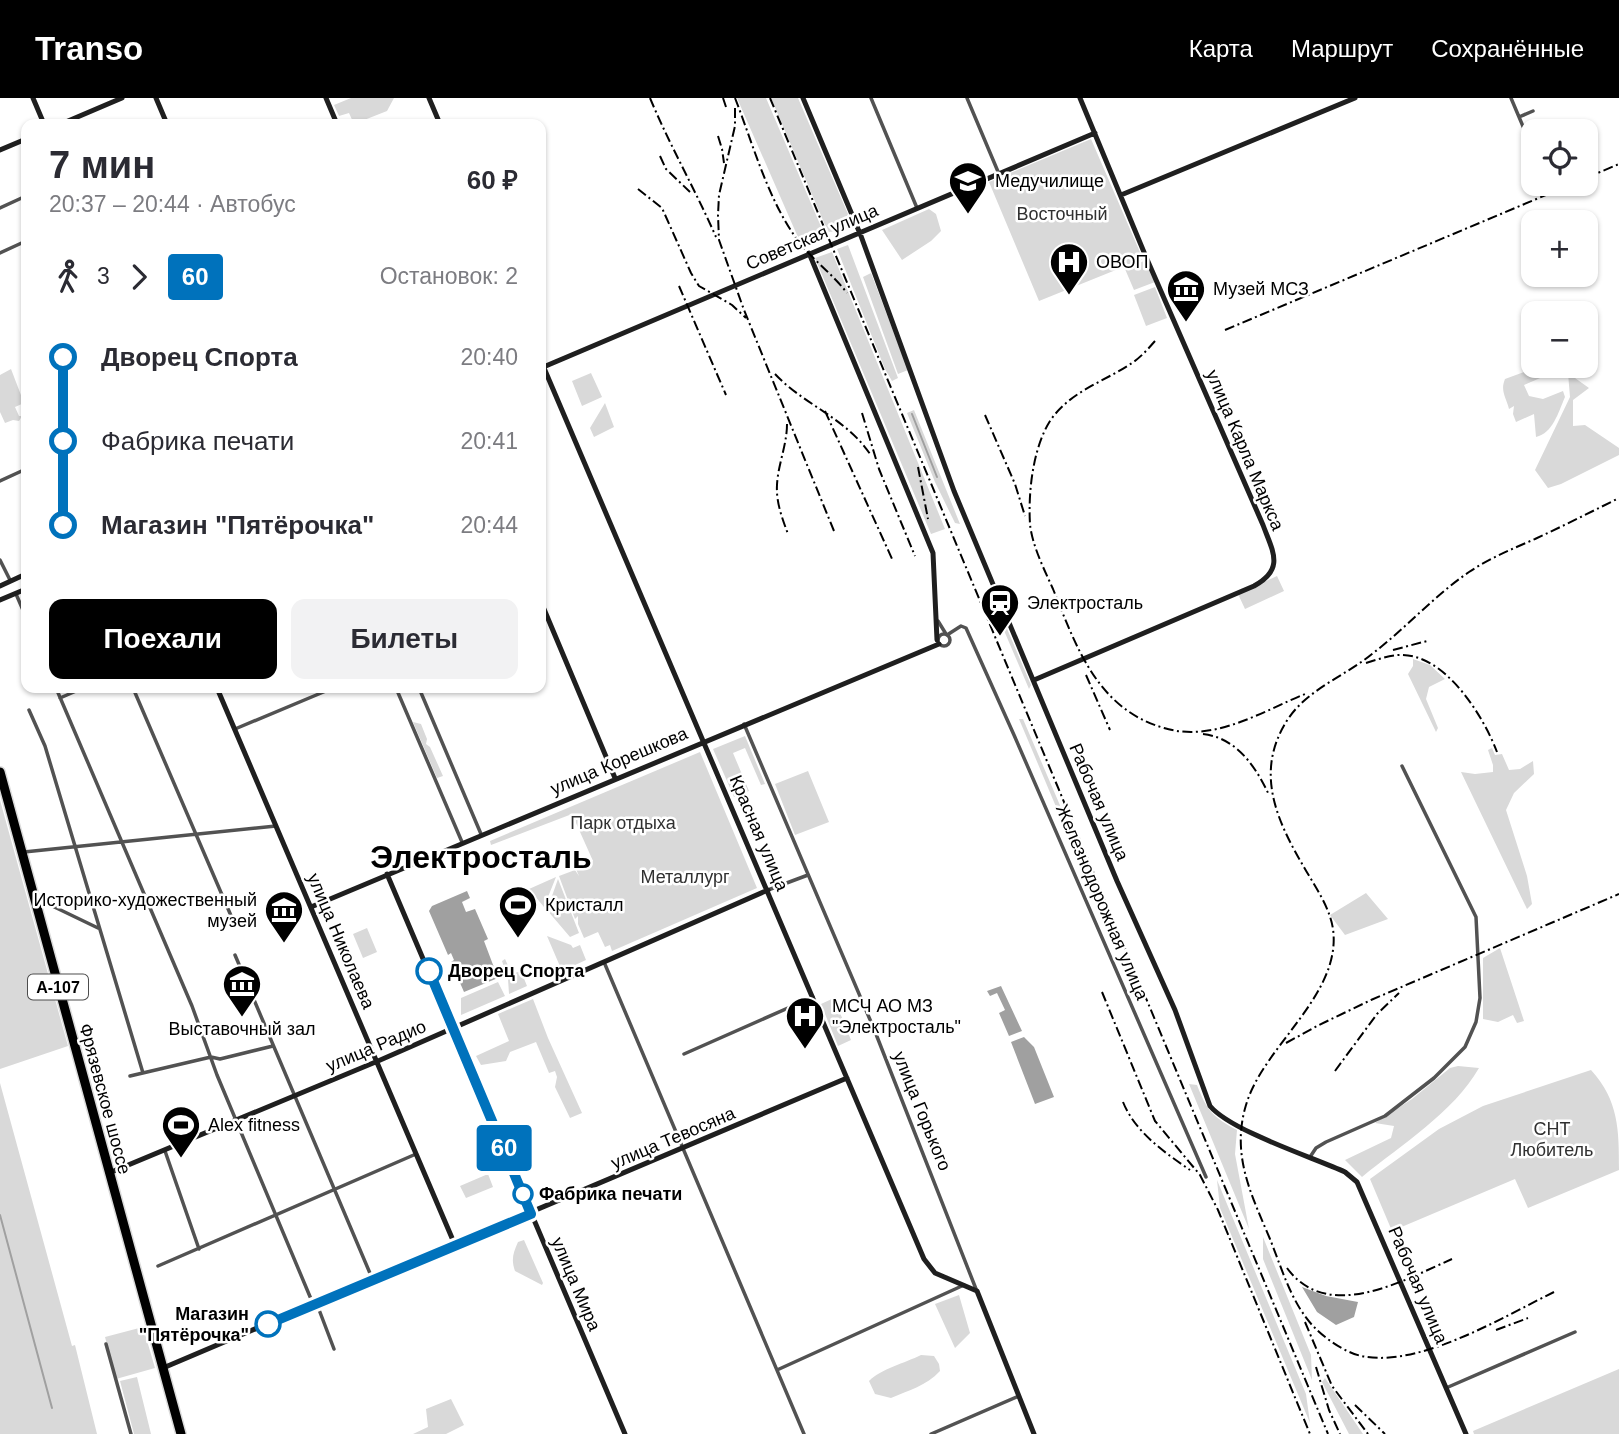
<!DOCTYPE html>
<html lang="ru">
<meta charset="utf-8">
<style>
body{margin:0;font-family:Helvetica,sans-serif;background:#f2f2f3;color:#2b2b33;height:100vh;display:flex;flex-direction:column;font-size:26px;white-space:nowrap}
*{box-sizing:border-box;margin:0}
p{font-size:23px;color:#7c7c81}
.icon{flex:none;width:38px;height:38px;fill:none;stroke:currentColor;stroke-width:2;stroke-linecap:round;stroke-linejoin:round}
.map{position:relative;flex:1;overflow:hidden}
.sheet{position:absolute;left:21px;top:21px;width:525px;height:574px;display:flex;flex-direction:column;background:#fff;border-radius:14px;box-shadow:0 2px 5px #0004}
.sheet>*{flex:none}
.badge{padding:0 14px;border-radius:5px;font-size:24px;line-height:46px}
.buttons{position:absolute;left:1521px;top:21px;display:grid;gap:14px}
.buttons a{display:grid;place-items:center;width:77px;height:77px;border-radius:14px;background:#fff;box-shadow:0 2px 5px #0004;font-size:35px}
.map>.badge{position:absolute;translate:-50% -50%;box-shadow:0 0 0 4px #fff}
.legs{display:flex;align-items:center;gap:10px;height:77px;padding:0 28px;font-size:23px}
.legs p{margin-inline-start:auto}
.summary{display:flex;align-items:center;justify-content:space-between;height:119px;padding:0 28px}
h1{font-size:38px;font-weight:700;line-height:52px}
.cta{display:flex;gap:14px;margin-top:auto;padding:14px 28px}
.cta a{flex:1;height:80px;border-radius:14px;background:#000;color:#fff;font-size:28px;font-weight:700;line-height:80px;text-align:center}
.cta a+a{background:#f2f2f3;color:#2b2b33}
ul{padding:0 28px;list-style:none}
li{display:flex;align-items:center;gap:24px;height:84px;font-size:26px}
li i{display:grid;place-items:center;width:10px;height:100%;margin:0 9px;background:currentColor}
li i::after{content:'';width:18px;height:18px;margin:-9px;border:5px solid;border-radius:50%;background:#fff}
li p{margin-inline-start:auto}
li:first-child i{background:linear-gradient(#0000 50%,currentColor 0)}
li:last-child i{background:linear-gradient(currentColor 50%,#0000 0)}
header{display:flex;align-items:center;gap:42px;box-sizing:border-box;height:98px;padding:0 35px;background:#000;color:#fff}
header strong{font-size:33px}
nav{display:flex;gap:38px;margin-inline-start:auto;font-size:24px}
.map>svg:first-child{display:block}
.green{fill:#d9d9d9}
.water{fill:#a0a0a0}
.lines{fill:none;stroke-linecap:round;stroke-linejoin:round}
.stream{stroke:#a0a0a0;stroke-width:2}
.highway-casing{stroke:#dbdbdb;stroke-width:12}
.street{stroke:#525252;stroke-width:3.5}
.secondary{stroke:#1f1f1f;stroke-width:5}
.highway{stroke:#000;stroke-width:9}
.rail{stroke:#000;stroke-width:2;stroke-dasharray:10 3.5 2 3.5;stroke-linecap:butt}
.line-1-casing{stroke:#fff;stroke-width:16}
.line-1{stroke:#0072bc;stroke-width:10}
.stop-1-dot{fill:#fff;stroke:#0072bc;stroke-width:3.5}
.labels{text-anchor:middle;stroke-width:5;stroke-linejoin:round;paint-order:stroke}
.shield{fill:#fff;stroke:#4c4c4c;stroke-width:2}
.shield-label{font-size:16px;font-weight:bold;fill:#000}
.poi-label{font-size:18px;fill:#000;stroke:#fff;text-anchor:start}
.park-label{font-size:18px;fill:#303030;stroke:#fff}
.street-label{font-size:18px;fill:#000;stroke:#fff}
.stop-label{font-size:18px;font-weight:bold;fill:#000;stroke:#fff;text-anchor:start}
.town-label{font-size:32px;font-weight:bold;fill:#000;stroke:#fff}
</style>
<header>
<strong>Transo</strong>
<nav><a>Карта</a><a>Маршрут</a><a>Сохранённые</a></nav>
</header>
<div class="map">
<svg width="1619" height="1336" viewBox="0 0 1619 1336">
<rect width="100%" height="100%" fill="#fff"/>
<path class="green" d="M351,0H394L387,13L354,26L349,15L339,18L334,7Z
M737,0H766L825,138L804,146L797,137Z
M771,0H798L848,116L840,133L828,134Z
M1091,41L1143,161L1039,203L989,84Z
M929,111L936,116L941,133L931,143L902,162L882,132Z
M848,147L898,280L892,283L885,271L837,151Z
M832,154L945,431L931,436L815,160Z
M1144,163L1155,184L1134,192L1125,171Z
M871,175L908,272L898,276L863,179Z
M1155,189L1167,220L1146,228L1134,197Z
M1540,268H1552L1554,274L1524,287L1529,298L1543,301L1563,293L1565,299C1558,315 1553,335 1536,339L1534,316L1516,324L1513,316L1514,308L1509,311C1506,299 1500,293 1505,281Z
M11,271L24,305L15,309L19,318H22L19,323L13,322L5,325L0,314V277Z
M591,275L602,299L582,308L572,283Z
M1568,275L1589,290L1573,302V328L1585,327L1619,350V357L1561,386L1548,390L1535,372L1570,299Z
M605,305L614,329L594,339L590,330Z
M914,312L960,426L955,425L935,384L907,315Z
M1277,478L1284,493L1245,511L1238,496Z
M988,495L994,500L1031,587L1029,591Z
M1413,561L1430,567L1445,581L1429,589L1426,601L1438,630L1436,634L1408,576L1413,568Z
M1019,621H1023L1074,740L1073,749Z
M413,624L421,626L427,641L426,646L430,649L443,678L437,680Z
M745,638L765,686L761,687L745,650L733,655L749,693L734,699L713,651Z
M1492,650L1495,657L1502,656L1509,672L1520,671L1533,663L1534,676L1514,695L1506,712L1527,778L1532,806L1527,811L1461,674L1475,676L1493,674V667L1488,652Z
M700,654L757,790L612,853L610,847L605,849L598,834L584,840L578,826V818L575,821L559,778L575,772L579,778L576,771L593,763L572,716L491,747L490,743Z
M808,673L829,724L795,737L775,686Z
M0,702L68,948L0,971Z
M556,779L544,809L529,791Z
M558,781L579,835L570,839L547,812Z
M1366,795L1388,821L1345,837L1330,817Z
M367,830L377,854L363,860L353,836Z
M547,838L571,847L573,850L580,847L586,862L562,873Z
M1500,850L1524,923L1517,925L1513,917L1498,924L1483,921V860Z
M505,861L512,876L521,873L527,888L509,896L508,881L502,863Z
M498,884L505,898L461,917V900Z
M834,900L851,942L838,948L821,906Z
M533,901L548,940L582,1015L570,1020L555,989L557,979L555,973L549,975L536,944L510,954L506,963L481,967L476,958L509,943L498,916Z
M1458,968L1479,970C1453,1015 1402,1046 1362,1079L1345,1062L1391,1040L1394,1028L1375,1025L1412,1001L1450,970Z
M1591,972C1619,1003 1619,1032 1619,1072L1528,1110L1515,1081L1392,1133L1370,1081L1439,1031L1483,1008Z
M0,985L72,1248L75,1247L97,1336H0Z
M1189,986L1197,987C1207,1013 1213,1019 1237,1032L1235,1056L1249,1131Z
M488,1076L493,1089L466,1100L460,1088Z
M1217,1082L1306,1296L1310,1325L1220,1110Z
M1263,1139L1311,1257L1312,1282L1263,1161Z
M524,1142L543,1185L542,1187L515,1173C511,1162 513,1155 518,1144Z
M959,1197L970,1235L955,1250L935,1206Z
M143,1229L155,1270L116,1281L105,1239Z
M921,1257L934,1258L939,1266L940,1273C926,1288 909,1292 891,1300L875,1296L869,1283C881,1271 905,1265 921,1257Z
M1619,1271V1336H1474L1473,1333Z
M137,1279L151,1336H134L120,1283Z
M1325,1280L1363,1336H1349L1322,1284Z
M451,1301L464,1327L446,1336H413L428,1329L426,1311Z"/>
<path class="water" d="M467,793L470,800L462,804L466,814L475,811L488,841L484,843L498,880L464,894L451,864L454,862L451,855L448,857L429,813L432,808Z
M1001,888L1022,933L1009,938L999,915L1005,912L997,895L990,898L987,893Z
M1024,939L1034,949L1054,999L1035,1006L1011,944Z
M1302,1189L1326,1198L1358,1204L1354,1219L1336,1227L1317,1214Z"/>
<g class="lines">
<path class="stream" d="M912,316L937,379
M0,1117L52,1310"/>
<g class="highway-casing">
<path id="highway" d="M0,674L181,1336"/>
</g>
<path class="street" d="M871,0L917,110
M967,0L999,76
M1511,0L1533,52
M1519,19L1533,13
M0,110L26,98
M0,155L26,143
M0,383L26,371
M0,462L10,482
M16,496L26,519
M938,523L946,536
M938 542a6 6 0 1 1 12 0a6 6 0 1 1-12 0Z
M947,537L961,528L966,530L1014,637L1206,1079
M56,590L192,908L217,977L311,1201L318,1209L334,1251
M133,590L235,827
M396,590L462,744
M419,590L481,736
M60,600L83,590
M29,612L45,648L143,975
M744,626L874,931L976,1191
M235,631L333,590
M24,754L276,728
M768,792L808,777
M44,804L98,830
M235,857L372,1180
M604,864L804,1336
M684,956L813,899
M130,978L211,959L220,961L273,948
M165,1053L199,1151
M1310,1059L1316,1050L1326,1044L1385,1018L1434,980L1465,949L1476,924L1480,900L1476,819L1402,668
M158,1168L416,1056
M106,1246L131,1336
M777,1272L964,1187
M1446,1290L1575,1234
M931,1336L1019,1298"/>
<path class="secondary" d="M33,0L44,26
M156,0L167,26
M326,0L337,26
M429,0L440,26
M803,0L861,138L954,393L1117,783L1175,912L1210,1008C1231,1033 1312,1059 1345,1074L1357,1084L1466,1336
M61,26L122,0
M0,52L26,41
M1121,97L1355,0
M809,155L933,455L937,542
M541,263L924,1161L935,1175L977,1193L1034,1336
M541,270L1095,35
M0,488L26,476
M0,502L26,491
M541,504L615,680
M1034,582L1254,488C1285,471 1273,454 1263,427L1146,159L1080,0
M217,590L455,1147
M387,776L625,1336
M311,809L939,546
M109,1075L378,963L768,792
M163,1270L847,980"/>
<use href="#highway" class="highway"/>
<path class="rail" d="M650,0C670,48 695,91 716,139
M723,0L726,9
M735,0C753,46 767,99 796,140C810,160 832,175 847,195
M770,0L1328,1336
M735,10V28L719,97L718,117L719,142L744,212L834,433
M718,38L722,51L724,65
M660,58L666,71L690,94
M1586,80L1619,66
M638,91L662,110L691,175L699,188L732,207L746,220
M679,188L726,297
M1225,232L1572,86
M1155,243C1148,251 1141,259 1132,265C1104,284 1070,293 1050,323C1033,350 1028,394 1030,426C1032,447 1044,471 1053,491C1076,548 1097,611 1164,630C1213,645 1261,614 1305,596
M775,276C804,307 846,320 870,356
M825,313L893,463
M862,315L879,371L915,458
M985,317L1015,386L1025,418
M787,326C787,347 778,366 777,387C776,404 782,420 788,436
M918,369L928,421
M1393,552L1427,543
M1366,565C1376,562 1387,558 1398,557C1444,554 1483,617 1497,654
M1086,577L1110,632
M1203,636C1237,640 1256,669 1269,697
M1102,894L1155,1023L1200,1077L1218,1112L1310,1336
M1286,945L1319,927L1371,902L1619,796
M1335,973L1377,916L1399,895
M1123,1004C1135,1034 1164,1054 1190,1072
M1287,1170C1328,1226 1404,1182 1452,1161
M1554,1194C1503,1219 1424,1267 1367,1259C1349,1257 1328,1243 1315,1230C1292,1207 1282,1171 1270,1141C1251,1096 1231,1057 1246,1007C1263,948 1342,897 1333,831C1330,811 1318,793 1308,776C1279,727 1252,676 1288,621C1308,591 1345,578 1372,556C1406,530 1434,498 1469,474C1490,460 1512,451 1535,441C1563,428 1591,414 1619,400
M1305,1224L1332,1288L1368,1336
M1496,1232L1528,1220
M1316,1269L1329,1312L1340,1336
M1355,1307L1385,1336"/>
</g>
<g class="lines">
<g class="line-1-casing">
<path id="line-1" d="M268,1226L531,1116L429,873"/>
</g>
<use href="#line-1" class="line-1"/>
</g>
<defs>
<g id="university-pin" transform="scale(2.0125)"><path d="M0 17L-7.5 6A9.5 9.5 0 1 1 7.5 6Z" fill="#000" stroke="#fff"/><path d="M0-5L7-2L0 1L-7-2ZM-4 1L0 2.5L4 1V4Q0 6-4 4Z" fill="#fff"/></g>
<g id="hospital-pin" transform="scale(2.0125)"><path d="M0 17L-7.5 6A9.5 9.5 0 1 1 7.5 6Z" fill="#000" stroke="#fff"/><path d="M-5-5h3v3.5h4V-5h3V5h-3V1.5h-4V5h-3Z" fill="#fff"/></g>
<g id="museum-pin" transform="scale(2.0125)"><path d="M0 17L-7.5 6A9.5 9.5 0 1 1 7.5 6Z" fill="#000" stroke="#fff"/><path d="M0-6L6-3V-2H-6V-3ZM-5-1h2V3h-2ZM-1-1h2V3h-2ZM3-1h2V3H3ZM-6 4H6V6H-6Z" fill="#fff"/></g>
<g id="station-pin" transform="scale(2.0125)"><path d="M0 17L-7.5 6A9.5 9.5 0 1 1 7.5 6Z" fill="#000" stroke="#fff"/><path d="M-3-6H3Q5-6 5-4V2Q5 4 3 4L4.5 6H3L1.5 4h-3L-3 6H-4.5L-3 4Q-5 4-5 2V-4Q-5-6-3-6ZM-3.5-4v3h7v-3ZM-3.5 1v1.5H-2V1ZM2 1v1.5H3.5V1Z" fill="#fff"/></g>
<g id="stadium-pin" transform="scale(2.0125)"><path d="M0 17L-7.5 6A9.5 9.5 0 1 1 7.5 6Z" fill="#000" stroke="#fff"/><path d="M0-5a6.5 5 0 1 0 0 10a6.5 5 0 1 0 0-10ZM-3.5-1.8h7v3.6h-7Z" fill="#fff"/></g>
</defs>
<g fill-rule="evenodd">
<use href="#university-pin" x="968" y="83"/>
<use href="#hospital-pin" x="1069" y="164"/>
<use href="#museum-pin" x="1186" y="191"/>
<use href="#station-pin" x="1000" y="505"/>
<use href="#stadium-pin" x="518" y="807"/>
<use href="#museum-pin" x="284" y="812"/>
<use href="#museum-pin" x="242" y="886"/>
<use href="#hospital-pin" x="805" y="918"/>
<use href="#stadium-pin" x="181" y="1027"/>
</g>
<g class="stop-1-dot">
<circle cx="429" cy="873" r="12"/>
<circle cx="523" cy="1096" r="9"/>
<circle cx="268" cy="1226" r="12"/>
</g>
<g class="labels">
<rect class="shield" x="28" y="876.5" width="60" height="25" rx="5"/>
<g class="shield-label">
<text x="58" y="895">А-107</text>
</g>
<g class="poi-label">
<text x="995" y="89">Медучилище</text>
<text x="1096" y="170">ОВОП</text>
<text x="1213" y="197">Музей МСЗ</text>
<text x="1027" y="511">Электросталь</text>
<text x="257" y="808" text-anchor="end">Историко-художественный<tspan x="257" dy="21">музей</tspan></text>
<text x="545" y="813">Кристалл</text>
<text x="832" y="914">МСЧ АО МЗ<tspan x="832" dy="21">"Электросталь"</tspan></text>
<text x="242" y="937" text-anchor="middle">Выставочный зал</text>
<text x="208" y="1033">Alex fitness</text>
</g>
<g class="park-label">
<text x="1062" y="122">Восточный</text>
<text x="623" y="731">Парк отдыха</text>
<text x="685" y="785">Металлург</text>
<text x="1552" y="1037">СНТ<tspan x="1552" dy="21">Любитель</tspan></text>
</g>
<g class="street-label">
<text transform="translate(812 139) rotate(-23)" y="6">Советская улица</text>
<text transform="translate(1245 352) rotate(67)" y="6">улица Карла Маркса</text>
<text transform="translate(619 663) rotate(-23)" y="6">улица Корешкова</text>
<text transform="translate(1099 704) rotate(67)" y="6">Рабочая улица</text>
<text transform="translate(759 735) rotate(67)" y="6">Красная улица</text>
<text transform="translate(1102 804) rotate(67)" y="6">Железнодорожная улица</text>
<text transform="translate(341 843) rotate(67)" y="6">улица Николаева</text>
<text transform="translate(376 948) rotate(-23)" y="6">улица Радио</text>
<text transform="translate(105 1001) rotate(75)" y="6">Фрязевское шоссе</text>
<text transform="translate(922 1013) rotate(68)" y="6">улица Горького</text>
<text transform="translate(673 1040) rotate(-23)" y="6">улица Тевосяна</text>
<text transform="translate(576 1186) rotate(67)" y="6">улица Мира</text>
<text transform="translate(1418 1187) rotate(67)" y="6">Рабочая улица</text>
</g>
<g class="stop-label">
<text x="448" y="879">Дворец Спорта</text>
<text x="539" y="1102">Фабрика печати</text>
<text x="249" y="1222" text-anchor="end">Магазин<tspan x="249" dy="21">"Пятёрочка"</tspan></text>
</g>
<g class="town-label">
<text x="481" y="770">Электросталь</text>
</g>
</g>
</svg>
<div class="buttons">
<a><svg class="icon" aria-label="locate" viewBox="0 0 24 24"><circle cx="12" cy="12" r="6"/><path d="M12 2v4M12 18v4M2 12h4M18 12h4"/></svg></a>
<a>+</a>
<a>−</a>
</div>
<b class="badge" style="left:504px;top:1050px;background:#0072bc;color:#fff">60</b>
<section class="sheet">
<div class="summary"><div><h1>7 мин</h1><p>20:37 – 20:44 · Автобус</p></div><b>60 ₽</b></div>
<div class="legs"><svg class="icon" aria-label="walk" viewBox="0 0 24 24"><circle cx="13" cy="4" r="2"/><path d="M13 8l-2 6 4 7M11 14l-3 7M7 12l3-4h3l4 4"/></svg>3<svg class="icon" aria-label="forward" viewBox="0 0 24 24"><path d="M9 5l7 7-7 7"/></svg><b class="badge" style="background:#0072bc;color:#fff">60</b><p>Остановок: 2</p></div>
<ul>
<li><i style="color:#0072bc"></i><b>Дворец Спорта</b><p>20:40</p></li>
<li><i style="color:#0072bc"></i><span>Фабрика печати</span><p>20:41</p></li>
<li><i style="color:#0072bc"></i><b>Магазин &quot;Пятёрочка&quot;</b><p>20:44</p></li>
</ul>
<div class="cta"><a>Поехали</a><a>Билеты</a></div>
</section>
</div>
